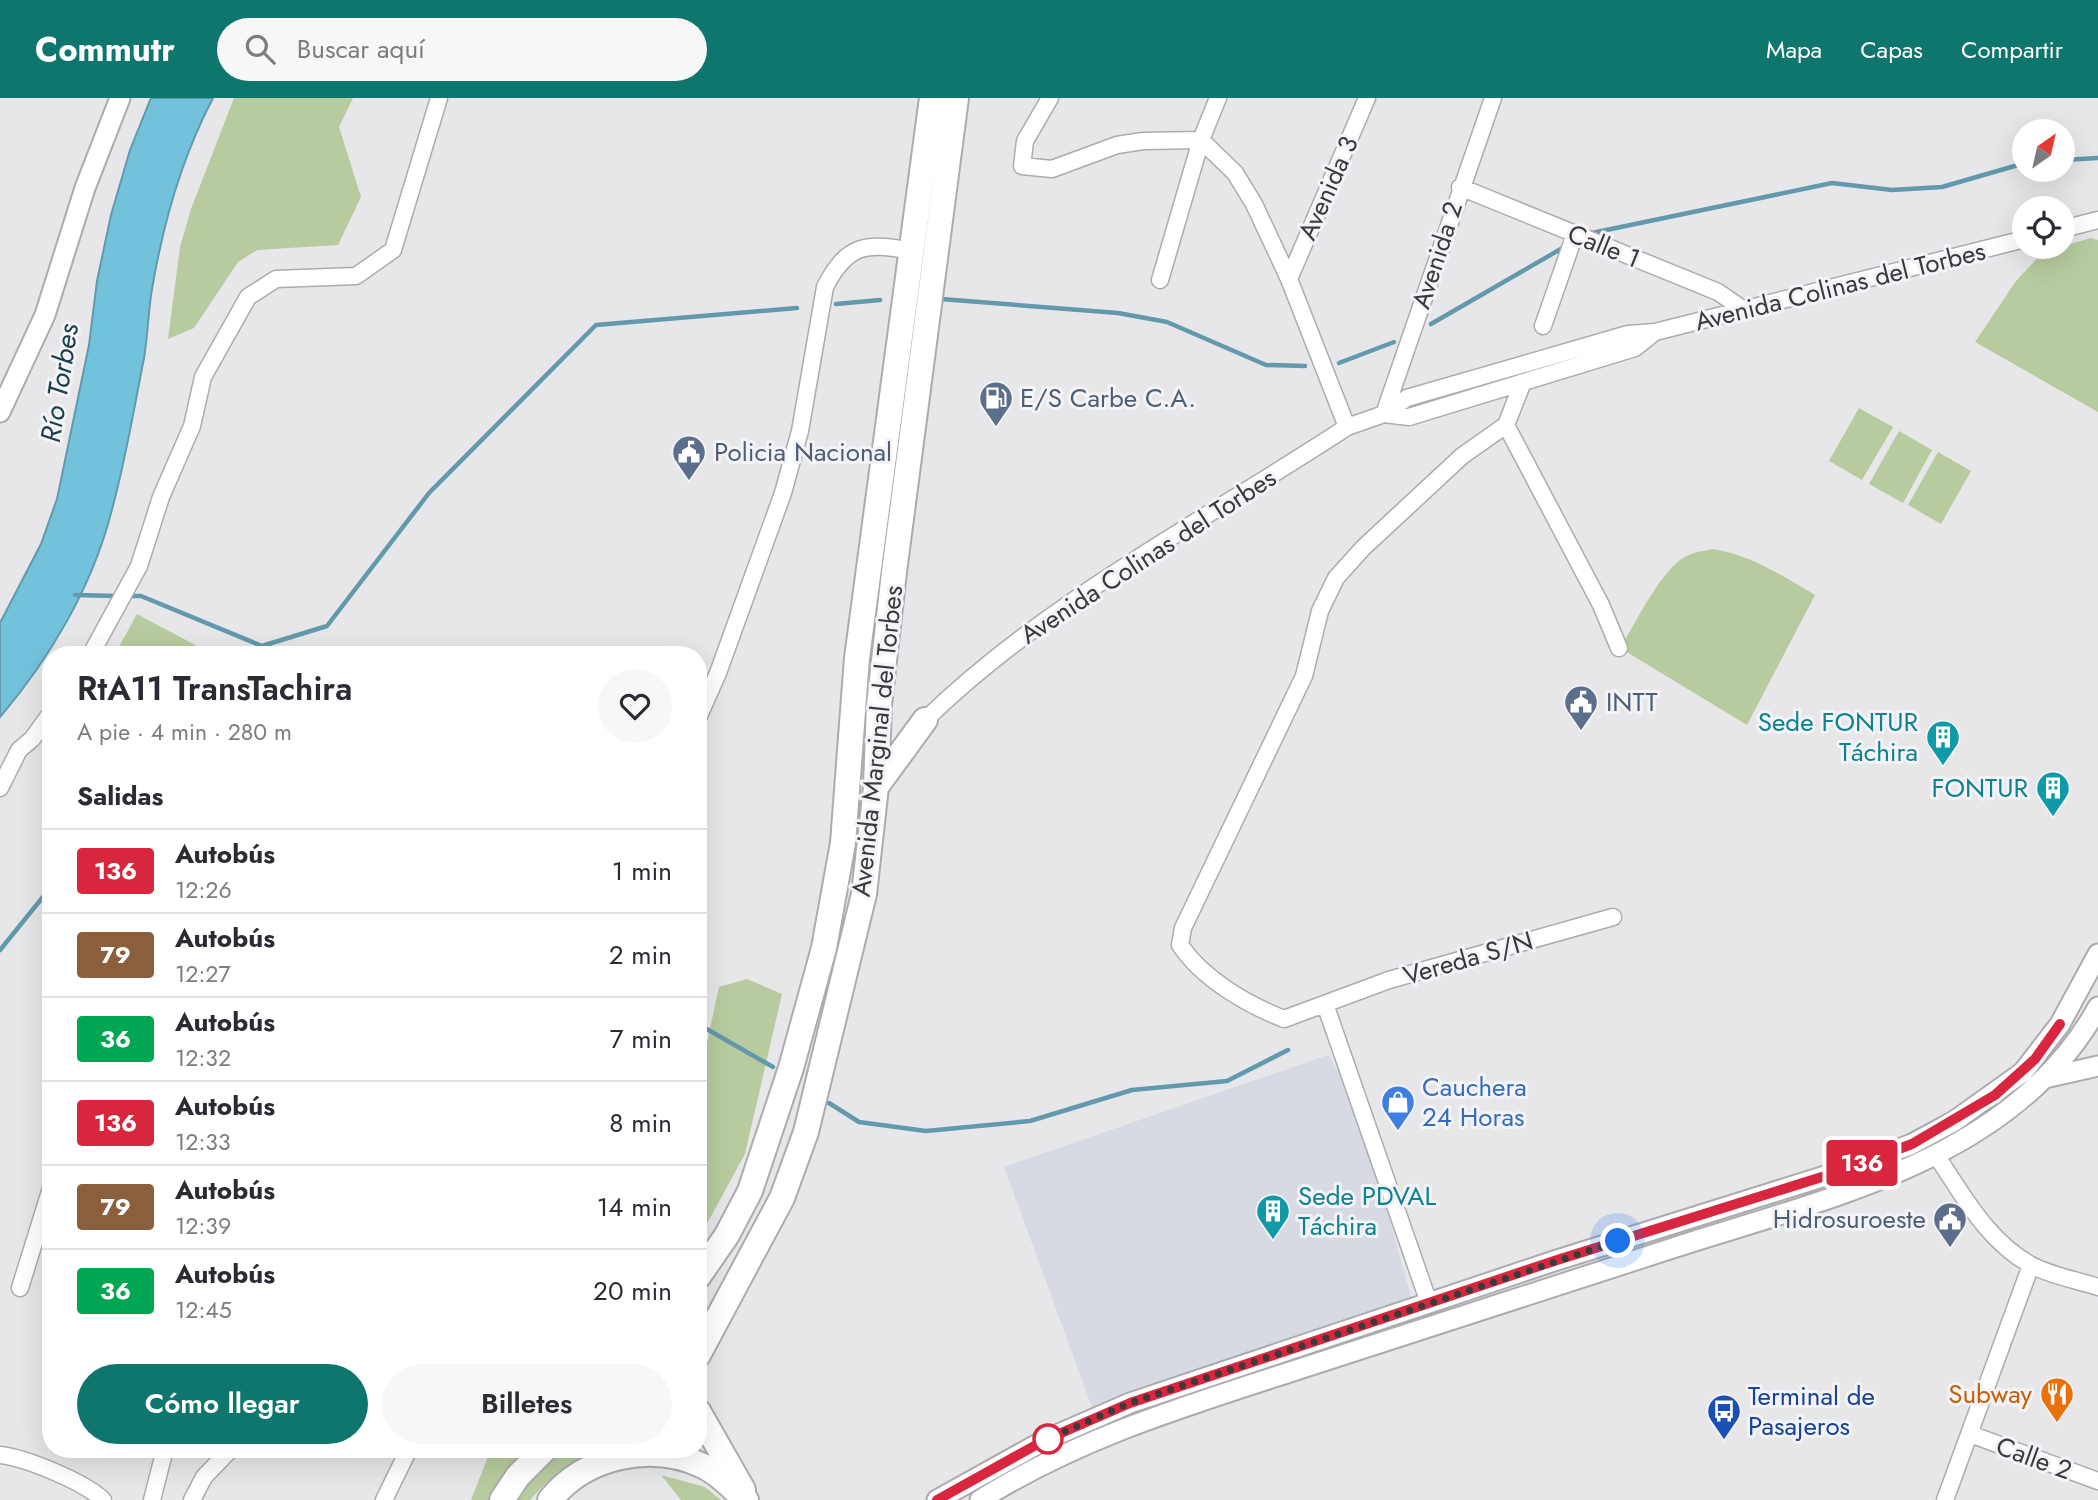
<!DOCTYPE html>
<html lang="es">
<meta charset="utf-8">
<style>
body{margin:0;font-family:Jost,sans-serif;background:#f7f7f7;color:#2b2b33;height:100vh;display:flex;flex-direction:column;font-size:26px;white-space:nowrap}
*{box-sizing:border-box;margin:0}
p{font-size:23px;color:#7c7c81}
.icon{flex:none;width:38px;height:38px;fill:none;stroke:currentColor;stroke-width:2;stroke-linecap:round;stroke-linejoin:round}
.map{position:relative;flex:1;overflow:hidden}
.drawer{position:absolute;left:42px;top:548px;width:665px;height:812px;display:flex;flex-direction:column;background:#fff;border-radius:28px;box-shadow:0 7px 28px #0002}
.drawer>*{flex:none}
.badge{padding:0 14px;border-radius:5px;font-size:24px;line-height:46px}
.needle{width:46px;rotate:34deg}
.tools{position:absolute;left:2012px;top:21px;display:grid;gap:14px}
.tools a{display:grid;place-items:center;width:63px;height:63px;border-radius:50%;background:#fff;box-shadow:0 7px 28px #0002;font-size:35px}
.you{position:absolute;width:35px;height:35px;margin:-18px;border:5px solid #fff;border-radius:50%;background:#1a73e8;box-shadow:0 0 0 10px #1a73e833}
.map>.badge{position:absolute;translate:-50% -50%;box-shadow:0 0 0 4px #fff}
h2{padding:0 35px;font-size:26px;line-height:63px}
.round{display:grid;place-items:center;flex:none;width:74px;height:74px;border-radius:37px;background:#f7f7f7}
.headline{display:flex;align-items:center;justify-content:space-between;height:119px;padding:0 35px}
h1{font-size:33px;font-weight:600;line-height:52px}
.cta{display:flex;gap:14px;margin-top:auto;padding:14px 35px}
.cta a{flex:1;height:80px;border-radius:42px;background:#0f766e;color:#fff;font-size:28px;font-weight:600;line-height:80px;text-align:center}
.cta a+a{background:#f7f7f7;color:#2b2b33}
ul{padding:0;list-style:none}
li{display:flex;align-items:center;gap:21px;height:84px;padding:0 35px;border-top:2px solid #e1e1e2}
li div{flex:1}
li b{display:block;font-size:26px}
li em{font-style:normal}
li .badge{min-width:77px;font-weight:700;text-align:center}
header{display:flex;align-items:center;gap:42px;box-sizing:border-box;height:98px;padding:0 35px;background:#0f766e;color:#fff}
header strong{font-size:33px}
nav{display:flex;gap:38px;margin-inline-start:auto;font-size:24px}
.search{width:490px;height:63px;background:#f7f7f7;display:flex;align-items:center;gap:18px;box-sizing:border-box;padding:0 24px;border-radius:38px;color:#7c7c81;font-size:26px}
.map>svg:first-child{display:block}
.built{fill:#d7d9e3}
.green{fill:#b8cb9e}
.water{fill:#73c2dc;stroke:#6299ac;stroke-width:2}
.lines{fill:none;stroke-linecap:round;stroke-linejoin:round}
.stream{stroke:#6299ac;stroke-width:4.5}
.minor-casing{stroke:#acacaf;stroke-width:19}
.tertiary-casing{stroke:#acacaf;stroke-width:23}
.trunk-casing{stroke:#acacaf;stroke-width:28}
.minor{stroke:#fff;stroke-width:16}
.tertiary{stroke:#fff;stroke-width:19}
.trunk{stroke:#fff;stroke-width:24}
.line-casing{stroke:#fff;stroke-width:16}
.line{stroke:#d7263d;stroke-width:10}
.walk{stroke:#393a3b;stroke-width:7;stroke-dasharray:0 12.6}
.stop-dot{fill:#fff;stroke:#d7263d;stroke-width:3.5}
.labels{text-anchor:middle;stroke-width:6;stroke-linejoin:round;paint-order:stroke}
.street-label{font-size:26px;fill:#393a3b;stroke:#f4f4f8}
.service-label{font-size:26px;fill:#4e5e75;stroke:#f4f4f8;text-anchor:start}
.culture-label{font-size:26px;fill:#0d838f;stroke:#f4f4f8;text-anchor:end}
.shop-label{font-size:26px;fill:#366cbe;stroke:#f4f4f8;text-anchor:start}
.food-label{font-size:26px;fill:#c56008;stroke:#f4f4f8;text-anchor:end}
.transit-label{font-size:26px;fill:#164399;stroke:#f4f4f8;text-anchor:start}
.water-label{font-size:28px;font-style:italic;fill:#1b404c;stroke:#f4f4f8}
</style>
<header>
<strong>Commutr</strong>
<div class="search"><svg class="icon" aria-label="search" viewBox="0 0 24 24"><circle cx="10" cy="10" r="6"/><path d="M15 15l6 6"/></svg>Buscar aquí</div>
<nav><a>Mapa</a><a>Capas</a><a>Compartir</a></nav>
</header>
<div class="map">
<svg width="2098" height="1402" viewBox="0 0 2098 1402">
<rect width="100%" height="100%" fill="#e7e7ea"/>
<path class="built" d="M1328,957L1354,997L1412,1202L1133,1291L1093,1312L1004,1069Z"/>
<path class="green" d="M234,0H353L339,29L361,99L338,147L257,152L238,164L194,230L168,241L180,149L191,111Z
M2091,140L2098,142V314L1975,244L2016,183L2043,154Z
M1859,310L1893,329L1862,382L1829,363Z
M1899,333L1932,352L1903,405L1869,386Z
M1938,354L1971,373L1941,426L1908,407Z
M1713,451C1751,457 1781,477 1815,497L1747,627L1620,550C1636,525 1662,469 1687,458C1694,454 1704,453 1713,451Z
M137,516L212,556H115Z
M747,881L782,896L745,1056L698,1142V970L704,959L719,889Z
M491,1351H524L491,1402H471Z
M562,1351H606C575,1360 551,1377 530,1402H517L534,1379Z
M661,1377L705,1389L721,1402H681Z"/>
<path class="water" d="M151,0H213C182,59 163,126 152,191C148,214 148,237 144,260C134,311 125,365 111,415C92,489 49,562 0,619V525L41,446L57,401L89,247L97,183L111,117L130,52Z"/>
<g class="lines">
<path class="stream" d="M2063,62L2098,60
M1592,135L1832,85L1892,92L1942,89L2025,65
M941,201L1118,215L1167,224L1266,267L1305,268
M836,206L880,202
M1431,226L1566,148
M1339,265L1394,244
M75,497L118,498
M127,498H141L262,548L327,528L429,395L596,227L797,210
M0,852L51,789
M698,926L773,969
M829,1005L859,1024L926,1033L1030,1023L1132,992L1227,983L1288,952"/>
<g class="minor-casing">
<path id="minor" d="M1050,0L1025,43L1022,68L1052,71L1117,47L1143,43L1201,42L1235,75L1254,106L1289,181L1347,329
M1460,89L1718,194L1744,212
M2063,131L2098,122
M1289,181L1367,0
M1160,182L1201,42L1218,0
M1543,228L1575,136
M1384,316L1493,0
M1384,316L1409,319L1635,250L1655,234
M1506,327L1462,358L1363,450L1336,480L1320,513L1304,578L1183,830L1180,847C1203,881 1246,906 1284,921L1389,882L1613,819
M1506,327L1601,507L1619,550
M1506,327L1523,284
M91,556L139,468L161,399L192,328L203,279L248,199L276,181L356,178L393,152L439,0
M698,620L718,575L783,395L800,333L825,189C847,146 866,144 911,153
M925,622C1049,502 1204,423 1347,329L1384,316L1407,300L1628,236L1655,234L2025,141
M0,690L19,652L32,641L51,615
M1325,906L1429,1205
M1936,1057C1962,1096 1988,1144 2031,1167C2051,1178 2077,1182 2098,1189
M20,1190L51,1090
M1970,1336L2098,1383
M0,1357C26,1360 85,1384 103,1402
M152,1402L165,1351
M192,1402L204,1379L231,1351
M384,1402L409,1351
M1945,1402L2031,1167"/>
</g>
<g class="tertiary-casing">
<path id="tertiary" d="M0,314L45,217L85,90L120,0
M2045,980L2098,968
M937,1402L1045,1342L1130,1305L1554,1163L1841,1073L1912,1046L1953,1024L2023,974L2060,926L2098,856
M980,1402C1077,1341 1182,1309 1290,1274C1418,1232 1547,1192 1676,1149C1827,1100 2015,1061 2098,909"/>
</g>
<g class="trunk-casing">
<path id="trunk" d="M876,689L925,622
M698,1179L727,1137L750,1093L791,970L824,850L843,745L857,560L932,0
M698,1257L782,1100L806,1034L864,796L876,689L879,607L894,474L956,0
M698,1313L743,1392
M502,1402L518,1378L545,1351
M550,1402C585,1358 652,1343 703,1368C719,1375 733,1391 746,1402"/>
</g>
<use href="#minor" class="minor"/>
<use href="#tertiary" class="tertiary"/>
<use href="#trunk" class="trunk"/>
</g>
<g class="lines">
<g class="line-casing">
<path id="line" d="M937,1402L1045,1342L1130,1305L1554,1163L1841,1073L1912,1046L1995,997L2035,961L2060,926"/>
</g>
<use href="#line" class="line"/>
<path class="walk" d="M1048,1341L1045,1342L1130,1305L1618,1143"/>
</g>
<defs>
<g id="fuel-pin" transform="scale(1.75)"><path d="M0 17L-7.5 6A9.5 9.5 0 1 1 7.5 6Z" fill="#5c6f8a" stroke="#f4f4f8"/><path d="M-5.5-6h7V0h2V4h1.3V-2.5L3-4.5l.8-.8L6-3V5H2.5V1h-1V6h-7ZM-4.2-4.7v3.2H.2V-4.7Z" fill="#fff"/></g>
<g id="civic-pin" transform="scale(1.75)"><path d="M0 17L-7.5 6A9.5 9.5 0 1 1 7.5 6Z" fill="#5c6f8a" stroke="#f4f4f8"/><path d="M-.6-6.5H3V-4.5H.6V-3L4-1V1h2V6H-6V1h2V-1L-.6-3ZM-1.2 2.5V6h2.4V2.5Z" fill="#fff"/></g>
<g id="building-pin" transform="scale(1.75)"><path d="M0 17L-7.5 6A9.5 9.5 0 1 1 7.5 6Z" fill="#0f9aa8" stroke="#f4f4f8"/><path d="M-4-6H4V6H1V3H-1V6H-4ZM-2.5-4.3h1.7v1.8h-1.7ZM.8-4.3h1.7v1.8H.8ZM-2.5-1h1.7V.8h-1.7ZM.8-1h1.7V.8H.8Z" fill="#fff"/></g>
<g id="shop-pin" transform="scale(1.75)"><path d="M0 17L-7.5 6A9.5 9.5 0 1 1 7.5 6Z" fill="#3f7fe0" stroke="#f4f4f8"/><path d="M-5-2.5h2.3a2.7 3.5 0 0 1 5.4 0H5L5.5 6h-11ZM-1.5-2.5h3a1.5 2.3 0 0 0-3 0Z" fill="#fff"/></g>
<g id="restaurant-pin" transform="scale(1.75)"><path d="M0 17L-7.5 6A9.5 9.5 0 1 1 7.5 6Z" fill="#e8710a" stroke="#f4f4f8"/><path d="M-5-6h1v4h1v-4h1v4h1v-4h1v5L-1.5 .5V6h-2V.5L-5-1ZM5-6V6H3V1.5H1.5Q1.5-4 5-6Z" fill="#fff"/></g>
<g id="bus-pin" transform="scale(1.75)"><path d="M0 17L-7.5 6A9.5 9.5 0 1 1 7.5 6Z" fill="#1a4fb4" stroke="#f4f4f8"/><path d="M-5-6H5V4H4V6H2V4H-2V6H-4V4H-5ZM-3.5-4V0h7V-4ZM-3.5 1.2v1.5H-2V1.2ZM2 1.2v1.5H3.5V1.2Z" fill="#fff"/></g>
</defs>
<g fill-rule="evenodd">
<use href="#fuel-pin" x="996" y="300"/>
<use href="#civic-pin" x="689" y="354"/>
<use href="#civic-pin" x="1581" y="604"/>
<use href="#building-pin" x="1943" y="639"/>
<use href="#building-pin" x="2053" y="690"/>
<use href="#shop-pin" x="1398" y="1004"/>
<use href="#building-pin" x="1273" y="1113"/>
<use href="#civic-pin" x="1950" y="1121"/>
<use href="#restaurant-pin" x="2057" y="1296"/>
<use href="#bus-pin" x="1724" y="1313"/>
</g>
<circle class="stop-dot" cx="1048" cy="1341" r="14"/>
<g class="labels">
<g class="street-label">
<text transform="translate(1328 90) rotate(-66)" y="9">Avenida 3</text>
<text transform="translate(1604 148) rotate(22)" y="9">Calle 1</text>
<text transform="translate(1437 157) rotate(-72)" y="9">Avenida 2</text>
<text transform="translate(1840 188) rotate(-14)" y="9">Avenida Colinas del Torbes</text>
<text transform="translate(1148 458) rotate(-33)" y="9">Avenida Colinas del Torbes</text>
<text transform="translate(877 643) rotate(-84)" y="9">Avenida Marginal del Torbes</text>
<text transform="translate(1468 860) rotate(-16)" y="9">Vereda S/N</text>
<text transform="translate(2034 1360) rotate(20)" y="9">Calle 2</text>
</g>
<g class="service-label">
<text x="1020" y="309">E/S Carbe C.A.</text>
<text x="714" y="363">Policia Nacional</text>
<text x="1606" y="613">INTT</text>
<text x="1926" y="1130" text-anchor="end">Hidrosuroeste</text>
</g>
<g class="culture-label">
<text x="1918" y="633">Sede FONTUR<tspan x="1918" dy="30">Táchira</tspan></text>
<text x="2028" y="699">FONTUR</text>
<text x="1298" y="1107" text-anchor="start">Sede PDVAL<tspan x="1298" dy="30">Táchira</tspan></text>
</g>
<g class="shop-label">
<text x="1422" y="998">Cauchera<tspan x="1422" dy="30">24 Horas</tspan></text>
</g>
<g class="food-label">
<text x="2032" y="1305">Subway</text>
</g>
<g class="transit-label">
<text x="1748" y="1307">Terminal de<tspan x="1748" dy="30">Pasajeros</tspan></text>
</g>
<g class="water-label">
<text transform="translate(59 285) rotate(-81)" y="10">Río Torbes</text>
</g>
</g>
</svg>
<div class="tools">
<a><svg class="needle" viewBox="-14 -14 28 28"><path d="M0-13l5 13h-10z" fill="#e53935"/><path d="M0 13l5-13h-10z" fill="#7c7c81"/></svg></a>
<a><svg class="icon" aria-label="locate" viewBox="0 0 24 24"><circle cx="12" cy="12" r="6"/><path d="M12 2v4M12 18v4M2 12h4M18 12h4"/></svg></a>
</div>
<div class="you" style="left:1618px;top:1143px"></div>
<b class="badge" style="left:1862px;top:1065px;background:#d7263d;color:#fff">136</b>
<section class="drawer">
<div class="headline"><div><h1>RtA11 TransTachira</h1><p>A pie · 4 min · 280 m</p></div><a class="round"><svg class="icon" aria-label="heart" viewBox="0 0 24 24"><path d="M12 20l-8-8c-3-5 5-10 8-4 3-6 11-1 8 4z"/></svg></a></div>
<h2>Salidas</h2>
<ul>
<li><span class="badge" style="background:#d7263d;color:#fff">136</span><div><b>Autobús</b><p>12:26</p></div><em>1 min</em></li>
<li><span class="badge" style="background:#8b5e3c;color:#fff">79</span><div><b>Autobús</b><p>12:27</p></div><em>2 min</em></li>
<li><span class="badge" style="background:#00a651;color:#fff">36</span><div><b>Autobús</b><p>12:32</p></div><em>7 min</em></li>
<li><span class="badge" style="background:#d7263d;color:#fff">136</span><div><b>Autobús</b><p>12:33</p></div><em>8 min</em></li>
<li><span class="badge" style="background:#8b5e3c;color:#fff">79</span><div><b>Autobús</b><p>12:39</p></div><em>14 min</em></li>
<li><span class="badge" style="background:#00a651;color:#fff">36</span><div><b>Autobús</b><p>12:45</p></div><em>20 min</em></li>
</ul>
<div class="cta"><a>Cómo llegar</a><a>Billetes</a></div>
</section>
</div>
